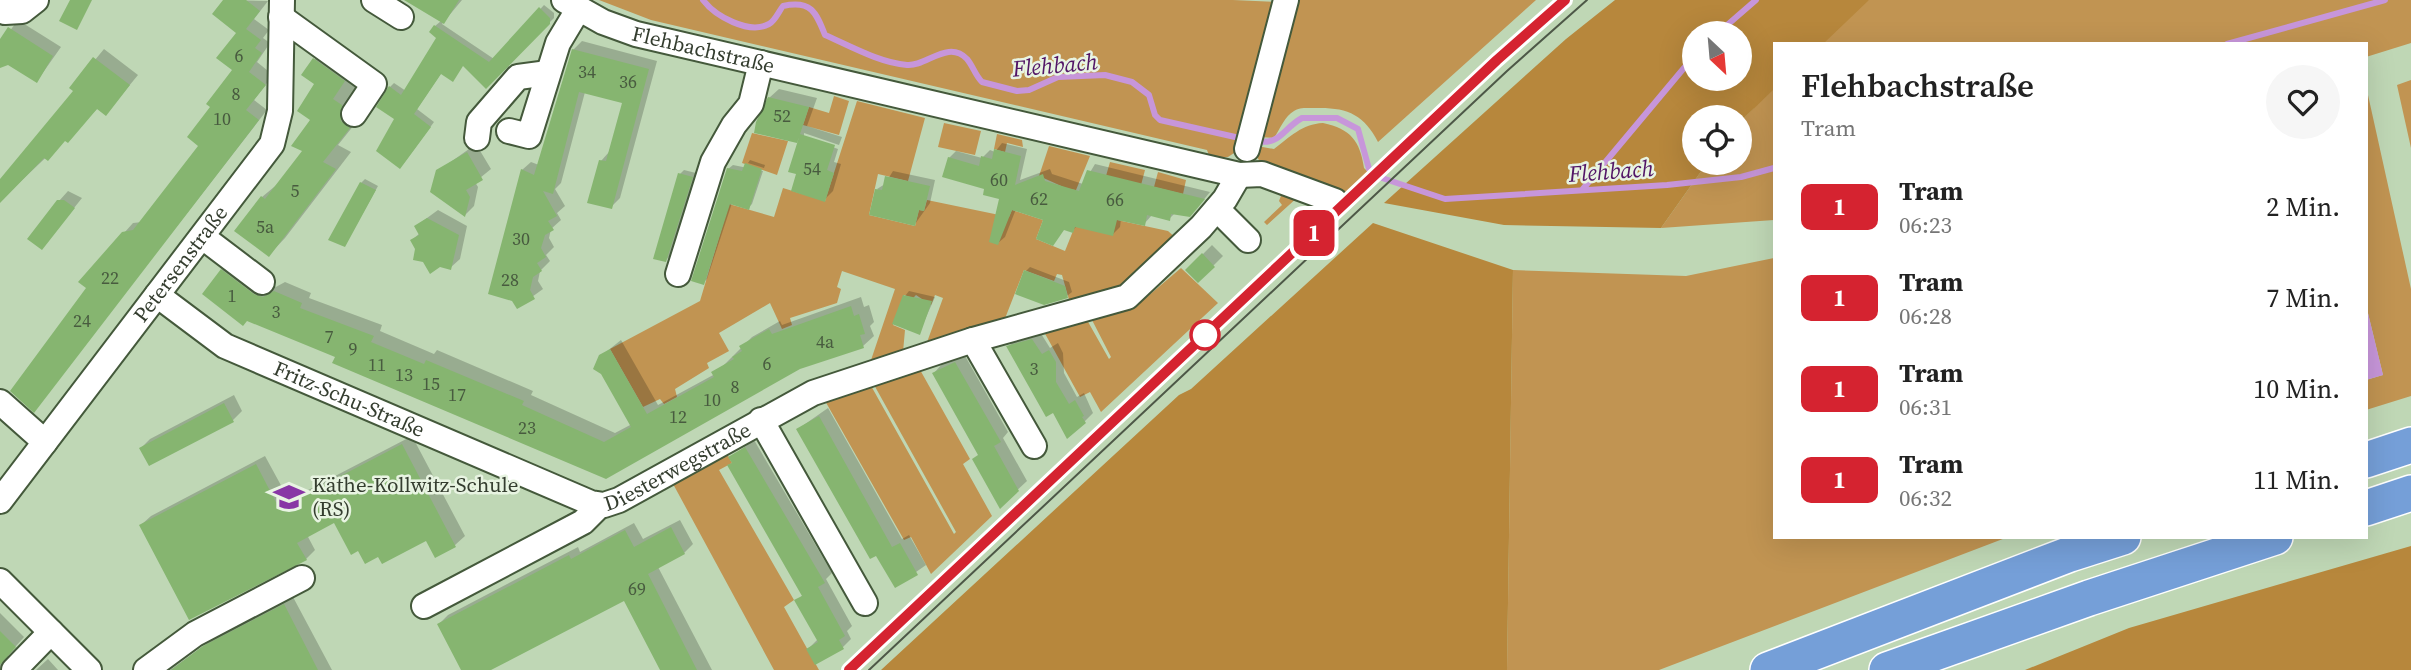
<!DOCTYPE html>
<html lang="de">
<meta charset="utf-8">
<style>
body{margin:0;font-family:"Source Serif 4",serif;background:#f6f6f6;color:#222;height:100vh;display:flex;flex-direction:column;font-size:26px;white-space:nowrap}
*{box-sizing:border-box;margin:0}
p{font-size:23px;color:#767676}
.icon{flex:none;width:38px;height:38px;fill:none;stroke:currentColor;stroke-width:2;stroke-linecap:round;stroke-linejoin:round}
.map{position:relative;flex:1;overflow:hidden}
.panel{position:absolute;left:1773px;top:42px;width:595px;height:497px;display:flex;flex-direction:column;background:#fff;border-radius:0px;box-shadow:0 7px 28px #0002}
.panel>*{flex:none}
.badge{padding:0 14px;border-radius:10px;font-size:24px;line-height:46px}
.needle{width:46px;rotate:154deg}
.fabs{position:absolute;left:1682px;top:21px;display:grid;gap:14px}
.fabs a{display:grid;place-items:center;width:70px;height:70px;border-radius:50%;background:#fff;box-shadow:0 7px 28px #0002;font-size:35px}
.map>.badge{position:absolute;translate:-50% -50%;box-shadow:0 0 0 4px #fff}
.round{display:grid;place-items:center;flex:none;width:74px;height:74px;border-radius:37px;background:#f6f6f6}
.summary{display:flex;align-items:center;justify-content:space-between;height:119px;padding:0 28px}
h1{font-size:33px;font-weight:600;line-height:52px}
ul{padding:0;list-style:none}
li{display:flex;align-items:center;gap:21px;height:91px;padding:0 28px}
li div{flex:1}
li b{display:block;font-size:26px}
li em{font-style:normal}
li .badge{min-width:77px;font-weight:700;text-align:center}
.map>svg:first-child{display:block}
.green{fill:#c19452}
.forest{fill:#b7873c;fill-rule:evenodd}
.water{fill:#c796da}
.shadow{fill:#0003}
.lines{fill:none;stroke-linecap:round;stroke-linejoin:round}
.stream{stroke:#c796da;stroke-width:6}
.building{fill:#86b570}
.minor-casing{stroke:#44593b;stroke-width:28}
.highway-casing{stroke:#fff;stroke-width:38}
.minor{stroke:#fff;stroke-width:24}
.highway{stroke:#759fd8;stroke-width:35}
.tram{stroke:#4d5847;stroke-width:2}
.line-casing{stroke:#fff;stroke-width:16}
.line{stroke:#d52330;stroke-width:10}
.stop-dot{fill:#fff;stroke:#d52330;stroke-width:3.5}
.labels{text-anchor:middle;stroke-width:5;stroke-linejoin:round;paint-order:stroke}
.number-label{font-size:18px;fill:#485b3f}
.street-label{font-size:21px;fill:#343d2f;stroke:#e8f4e2}
.poi-label{font-size:21px;fill:#343d2f;stroke:#e8f4e2;text-anchor:start}
.water-label{font-size:23px;font-style:italic;fill:#521566;stroke:#e8f4e2}
</style>
<div class="map">
<svg width="2411" height="670" viewBox="0 0 2411 670">
<rect width="100%" height="100%" fill="#bfd7b5"/>
<path class="green" d="M599,0H1233L1275,2L1237,151L1228,157L1210,158L1207,150L651,20Z
M1293,0H1536L1378,142C1364,114 1346,107 1315,108C1308,108 1299,107 1294,111C1285,116 1280,129 1274,138L1259,137Z
M1869,0H2411V43L2366,57V44H1774V220L1661,228L1707,163H1740V122L1754,108L1747,66L1810,7Z
M2411,80V148L2397,85Z
M2368,95L2411,289V396L2366,410V380L2383,375L2366,305Z
M834,96L849,101L839,135L803,125L809,107L829,113Z
M857,101L925,118L908,181L878,174L869,215L915,226L919,210L924,211L927,200L1009,217L1012,210L1043,220L1036,239L1065,251L1089,191L1117,220L1168,231L1177,239L1121,288L1070,303L1062,275L1057,274L1054,281L1024,270L1004,321L926,345L943,298L935,295L931,305L916,295L913,298L904,295L893,325L905,330L903,352L870,363L895,289L842,271L837,287L841,289L837,303L790,318L792,325L782,329L770,303L719,333L729,351L707,363L709,368L675,389L677,397L664,404L660,399L643,407L610,349L700,301L729,204L774,217L783,188L825,201Z
M944,123L981,131L975,155L938,147Z
M1323,123C1351,129 1360,141 1364,168L1368,172L1344,194L1262,164L1256,156L1257,146L1274,149C1290,137 1302,124 1323,123Z
M752,133L788,141L777,175L742,163Z
M997,134L1022,140L1023,147L1007,143L1005,152L994,149Z
M1049,146L1090,156L1076,190L1068,189L1039,176Z
M1110,162L1145,170L1141,185L1106,176Z
M1158,172L1186,180L1183,194L1154,187Z
M1284,188L1299,196L1267,225L1264,222L1282,205L1279,201Z
M1774,258V537H2008L1659,670H1507L1513,270L1686,276Z
M1181,268L1218,303L1101,412L1090,392L1080,397L1043,330L1087,320L1109,359L1111,357L1092,320L1134,308Z
M919,368L970,459L963,464L992,516L931,574L911,537L904,540L824,399L870,384L954,534L956,532L873,383Z
M726,452L732,463L719,470L794,600L784,607L819,670H774L672,482Z"/>
<path class="forest" d="M1615,0H1869L1823,44H1774V89L1740,122V117H1694V163H1707L1661,228L1504,225L1384,203L1566,39ZM1694,33H1740V79H1694Z
M1373,223L1513,270L1507,670H881L1179,395L1191,389Z
M2411,546V670H2025L2129,628Z"/>
<path class="water" d="M2366,305L2383,375L2366,380Z"/>
<path class="shadow" d="M225,0L268,1L254,19L269,30L263,38L270,43L257,62L273,75L254,100L267,110L34,410L88,288L124,233L133,223L142,222L200,146L213,107L234,70L238,33Z
M408,0H462L442,24L494,59L544,5L554,13V18L486,86L464,64L442,72L417,109L434,122L404,163L390,87L394,83L406,91L438,38L435,26L441,21Z
M18,20L61,47L37,81L8,63L0,66V44Z
M582,41L657,61L620,198L611,207L601,161L609,152L624,102L585,92L561,183L555,189L565,206L557,213L561,220L551,229L549,238L554,247L546,255L550,261L540,271L538,281L543,289L518,307L522,170L531,162L539,165L573,50Z
M331,43L360,64L349,81L358,88L366,110L338,145L351,152L285,238L269,255L262,197L280,182L304,151L317,84L314,60Z
M104,49L138,75L106,114L98,108L0,201V181L76,91L72,88Z
M779,89L817,98L807,126L842,137L839,145L804,133V137L838,149L834,162L841,164L833,191L824,200L798,173L801,136L796,141L769,98Z
M1002,143L1027,149L1020,180L1050,169L1052,174L1083,184L1095,164L1210,192L1197,208L1175,213L1169,219L1152,215L1144,224L1121,219L1120,227L1113,234L1078,225L1072,231L1065,228L1052,244L1045,219L1016,209L1005,237L998,243L1001,198L949,158L956,151L982,158L990,150L995,152Z
M476,144L491,169L475,182L478,187L474,206L465,215L438,171Z
M750,160L765,165L764,168L748,163Z
M733,165L763,171L752,204L748,208L732,203L707,279L703,283L728,169Z
M684,170L696,173L670,256L666,260L680,174Z
M893,171L935,180L930,203L915,224L877,189L885,184Z
M365,179L378,186L345,245L361,183Z
M68,191L82,198L42,248L59,201Z
M438,210L467,226L460,259L450,268L417,249L412,240L420,233L416,226Z
M1212,245L1223,256L1198,281L1187,270Z
M232,260L264,285L274,288L285,282L311,293L309,298L382,325L380,331L434,354L437,350L533,391L531,395L615,433L632,424L601,356L621,340L658,405L715,374L752,337L780,321L782,325L861,297L864,307L869,305L874,322L870,326L874,336L863,346L799,367L606,477L337,356L222,270Z
M1030,267L1069,282L1072,292L1067,296L1026,271Z
M909,291L935,297L919,333L905,296Z
M1040,332L1050,348L1058,343L1063,353L1064,373L1077,397L1084,393L1093,413L1084,422L1053,410L1008,347L1016,339Z
M964,354L1008,432L1003,438L1027,481L1000,506L979,454L934,373L942,364Z
M234,395L242,411L233,420L141,448L150,439Z
M828,408L902,539L909,535L926,565L896,586L798,429Z
M412,436L465,536L455,545L436,556L427,539L379,555L359,549L335,521L307,535L315,550L306,559L141,525L151,516L265,456L289,500Z
M754,440L832,573L826,579L852,626L847,631L851,639L843,647L808,649L818,639L796,601L803,595L729,466L733,462L731,457Z
M680,520L693,544L684,553L658,567L712,670H663L625,599L488,670H463L439,624L448,615L578,547L580,552L634,523L643,539Z
M293,597L332,670H170L215,638Z
M0,613L24,637L8,655L12,670H0Z
M48,659L58,670H36Z"/>
<g class="lines">
<path class="stream" d="M703,0C715,16 749,35 769,24C775,21 779,11 783,6C811,0 816,12 825,35C850,46 880,63 907,65C926,67 948,39 967,59C973,66 975,75 982,82L1017,91L1029,90L1058,77L1105,75L1132,82L1149,95L1155,115L1160,120L1244,139
M1718,33L1756,0
M2227,44L2385,0
M1254,141C1281,146 1282,129 1302,118H1337L1358,129L1369,169L1376,176L1445,199L1667,185L1741,177L1774,168
M1582,190L1694,56"/>
</g>
<path class="building" d="M70,0H92L77,30L59,21Z
M223,0H246L260,11L246,29L261,40L255,48L262,53L249,72L266,85L246,110L259,120L34,413L10,391L86,288L78,282L122,232L133,230L198,146L187,137L210,107L206,104L232,70L216,58L236,33L212,14Z
M404,0H459L444,24Z
M539,7L550,18V24L486,89L463,66L453,82L441,74L414,114L431,127L400,169L376,151L394,119L376,107L389,86L401,95L436,38L429,32L434,25L489,62Z
M8,27L53,56L37,83L8,65L0,68V39Z
M572,49L649,69L612,209L587,203L599,160L606,161L622,103L579,92L553,194L543,191L557,216L548,221L554,230L545,235L541,248L546,257L537,263L542,271L533,277L530,290L535,299L517,309L512,301L488,294L521,169L534,175Z
M93,57L130,85L106,116L97,109L68,143L65,141L48,161L44,158L0,203V179L73,91L69,88Z
M313,58L345,81L333,99L342,105L341,121L350,128L323,162L336,169L269,257L234,231L261,196L265,199L302,151L291,146L310,120L297,111L314,84L301,75Z
M768,97L809,107L797,143L754,133L756,122Z
M800,134L835,145L827,170L834,173L825,202L791,191L796,174L788,172Z
M994,149L1021,156L1015,185L1043,174L1045,181L1079,191L1087,170L1205,199L1190,217L1171,214L1170,221L1147,215L1145,226L1117,220L1113,236L1075,227L1073,233L1064,230L1053,246L1036,239L1043,220L1012,210L998,245L989,242L999,199L983,195L984,189L942,177L948,157L979,166L981,156L992,159Z
M467,152L483,180L466,190L470,197L465,217L430,192L436,170Z
M745,163L762,169L749,210L730,204L704,285L691,281L727,168L742,171Z
M678,173L693,177L666,262L653,259Z
M885,176L930,186L924,211L919,210L915,226L869,215L875,189L882,190Z
M360,182L376,190L345,247L328,240Z
M57,200H64L75,208L42,250L27,239Z
M427,218L459,235L451,270L440,267L430,274L423,262L413,260L415,249L410,240L419,235L414,226Z
M1202,253L1215,267L1198,283L1185,270Z
M221,269L254,294L263,297L274,291L302,303L300,308L374,336L371,342L424,364L426,360L524,401L522,405L604,442L631,427L601,374L593,369L599,355L610,349L647,414L714,377L711,372L734,359L732,357L742,351L739,346L769,329L772,334L851,306L854,316L859,314L865,334L860,335L864,348L800,369L606,479L332,363L335,357L247,321L243,326L202,294Z
M1024,270L1065,286L1068,298L1044,305L1015,294Z
M903,295L932,301L920,335L892,324Z
M1032,339L1042,354L1049,350L1056,362V382L1069,404L1075,400L1084,416L1082,417L1086,423L1067,439L1053,413L1046,417L1006,346Z
M955,362L1001,442L994,446L1019,491L1000,509L972,459L978,455L932,373Z
M224,403L234,422L149,466L139,448Z
M819,416L892,547L900,543L918,575L895,588L876,556L870,559L796,429Z
M402,444L456,547L435,558L426,541L382,564L378,557L365,564L358,551L351,555L334,523L297,543L307,560L189,620L139,525L256,464L279,508Z
M745,447L825,583L818,587L845,636L839,640L844,649L815,665L806,649L818,642L794,600L802,596L727,465L732,463L728,457Z
M671,527L685,554L648,574L697,670H660L624,601L491,670H461L437,624L569,555L571,559L625,530L634,547Z
M284,604L318,670H171L203,646Z
M0,631L16,647L0,665Z"/>
<g class="lines">
<g class="minor-casing">
<g id="minor">
<path d="M374,0L401,17"/>
<path id="s1" d="M564,0L603,22L636,34L1239,175L1262,174L1335,201"/>
<path d="M0,7L5,12L22,11L36,0"/>
<path d="M281,17L374,84L354,114"/>
<path d="M509,131L529,136L558,43L579,8"/>
<path d="M477,138L479,122L518,77L548,73"/>
<path d="M1247,149L1286,0"/>
<path d="M1217,209L1248,240"/>
<path d="M204,238L262,282"/>
<path d="M678,274L713,162L734,125L751,104L761,63"/>
<path id="s2" d="M157,295L225,346L591,503L604,505L619,500L813,393L973,340L1127,297L1201,227L1225,199L1239,175"/>
<path d="M973,340L1034,446"/>
<path d="M0,402L45,442"/>
<path d="M761,420L865,603"/>
<path id="s3" d="M0,501L272,144L280,111L282,0"/>
<path d="M0,581L89,670"/>
<path d="M424,606L583,522L600,505"/>
<path d="M14,670L51,632"/>
<path d="M146,670L195,634L302,578"/>
</g>
</g>
<g class="highway-casing">
<path id="highway" d="M2366,460L2411,445
M2366,508L2411,493
M1768,670L2070,554L2123,537
M1887,670L2089,598L2275,537"/>
</g>
<use href="#minor" class="minor"/>
<use href="#highway" class="highway"/>
<path class="tram" d="M849,670L1497,60L1565,0
M869,670L1507,71L1587,0"/>
</g>
<g class="lines">
<g class="line-casing">
<path id="line" d="M849,670L1497,60L1565,0"/>
</g>
<use href="#line" class="line"/>
</g>
<defs>
<g id="school-bare" transform="scale(2.415)"><path d="M0-5L7-2L0 1L-7-2ZM-4 1L0 2.5L4 1V4Q0 6-4 4Z" fill="#8836a5" stroke="#e8f4e2" stroke-width="2.5" paint-order="stroke"/></g>
</defs>
<g fill-rule="evenodd">
<use href="#school-bare" x="289" y="497"/>
</g>
<circle class="stop-dot" cx="1205" cy="335" r="14"/>
<g class="labels">
<g class="number-label">
<text x="239" y="62">6</text>
<text x="587" y="78">34</text>
<text x="628" y="88">36</text>
<text x="236" y="100">8</text>
<text x="782" y="122">52</text>
<text x="222" y="125">10</text>
<text x="812" y="175">54</text>
<text x="999" y="186">60</text>
<text x="295" y="197">5</text>
<text x="1039" y="205">62</text>
<text x="1115" y="206">66</text>
<text x="265" y="233">5a</text>
<text x="521" y="245">30</text>
<text x="110" y="284">22</text>
<text x="510" y="286">28</text>
<text x="232" y="302">1</text>
<text x="276" y="318">3</text>
<text x="82" y="327">24</text>
<text x="329" y="343">7</text>
<text x="825" y="348">4a</text>
<text x="353" y="355">9</text>
<text x="767" y="370">6</text>
<text x="377" y="371">11</text>
<text x="1034" y="375">3</text>
<text x="404" y="381">13</text>
<text x="431" y="390">15</text>
<text x="735" y="393">8</text>
<text x="457" y="401">17</text>
<text x="712" y="406">10</text>
<text x="678" y="423">12</text>
<text x="527" y="434">23</text>
<text x="637" y="595">69</text>
</g>
<g class="street-label">
<text dy="7" stroke="none"><textPath href="#s1" startOffset="149">Flehbachstraße</textPath></text>
<text dy="7" stroke="none"><textPath href="#s3" startOffset="298">Petersenstraße</textPath></text>
<text dy="7" stroke="none"><textPath href="#s2" startOffset="220">Fritz-Schu-Straße</textPath></text>
<text dy="7" stroke="none"><textPath href="#s2" startOffset="579">Diesterwegstraße</textPath></text>
</g>
<g class="poi-label">
<text x="312" y="492">Käthe-Kollwitz-Schule<tspan x="312" dy="24">(RS)</tspan></text>
</g>
<g class="water-label">
<text transform="translate(1055 65) rotate(-5)" y="8">Flehbach</text>
<text transform="translate(1611 171) rotate(-4)" y="8">Flehbach</text>
</g>
</g>
</svg>
<div class="fabs">
<a><svg class="needle" viewBox="-14 -14 28 28"><path d="M0-13l5 13h-10z" fill="#e53935"/><path d="M0 13l5-13h-10z" fill="#767676"/></svg></a>
<a><svg class="icon" aria-label="locate" viewBox="0 0 24 24"><circle cx="12" cy="12" r="6"/><path d="M12 2v4M12 18v4M2 12h4M18 12h4"/></svg></a>
</div>
<b class="badge" style="left:1314px;top:233px;background:#d52330;color:#fff">1</b>
<section class="panel">
<div class="summary"><div><h1>Flehbachstraße</h1><p>Tram</p></div><a class="round"><svg class="icon" aria-label="heart" viewBox="0 0 24 24"><path d="M12 20l-8-8c-3-5 5-10 8-4 3-6 11-1 8 4z"/></svg></a></div>
<ul>
<li><span class="badge" style="background:#d52330;color:#fff">1</span><div><b>Tram</b><p>06:23</p></div><em>2 Min.</em></li>
<li><span class="badge" style="background:#d52330;color:#fff">1</span><div><b>Tram</b><p>06:28</p></div><em>7 Min.</em></li>
<li><span class="badge" style="background:#d52330;color:#fff">1</span><div><b>Tram</b><p>06:31</p></div><em>10 Min.</em></li>
<li><span class="badge" style="background:#d52330;color:#fff">1</span><div><b>Tram</b><p>06:32</p></div><em>11 Min.</em></li>
</ul>
</section>
</div>
